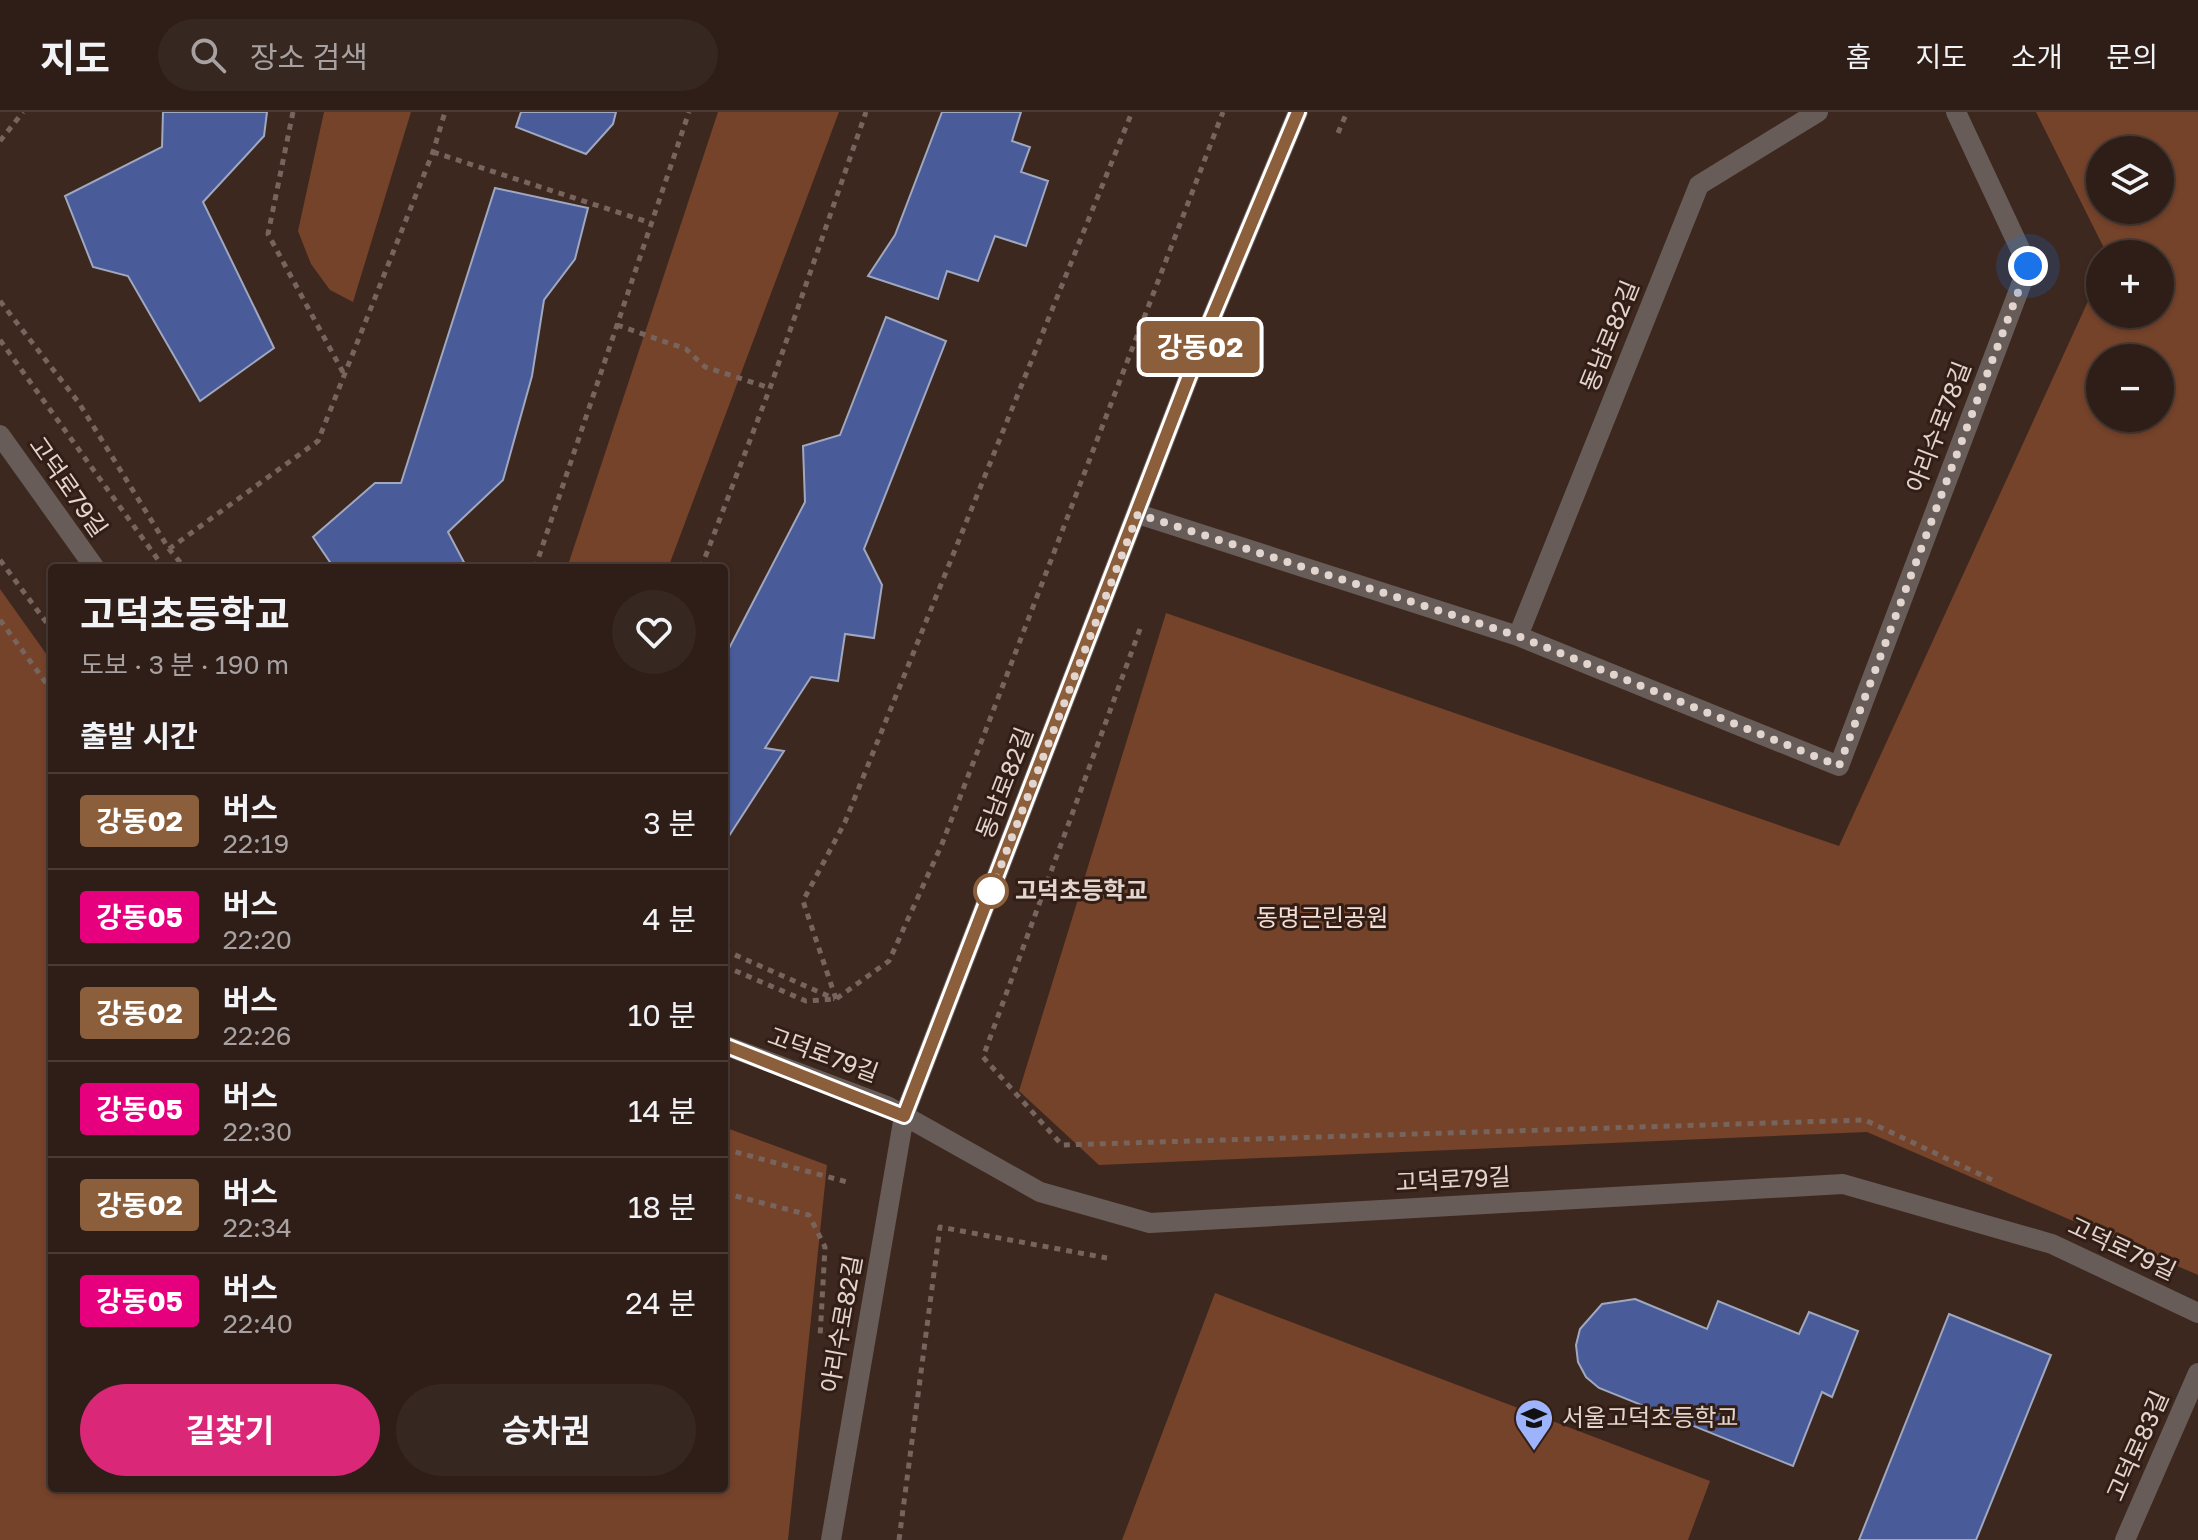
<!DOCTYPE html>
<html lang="ko">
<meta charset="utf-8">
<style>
body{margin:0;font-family:"Golos Text","Noto Sans KR",sans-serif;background:#362720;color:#f1f3f6;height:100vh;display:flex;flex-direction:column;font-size:30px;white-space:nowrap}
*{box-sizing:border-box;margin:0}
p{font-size:26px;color:#a7a2a1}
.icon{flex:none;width:44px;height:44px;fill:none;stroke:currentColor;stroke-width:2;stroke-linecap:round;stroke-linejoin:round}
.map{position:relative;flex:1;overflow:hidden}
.drawer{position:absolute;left:48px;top:452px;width:680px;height:928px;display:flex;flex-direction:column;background:#2e1e17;border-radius:8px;box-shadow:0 2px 6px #0004,0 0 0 2px #493c36}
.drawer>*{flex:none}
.badge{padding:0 16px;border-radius:6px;font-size:28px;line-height:52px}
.fabs{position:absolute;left:2086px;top:24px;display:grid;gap:16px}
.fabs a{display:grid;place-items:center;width:88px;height:88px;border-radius:50%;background:#2e1e17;box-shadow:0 2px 6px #0004,0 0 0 2px #493c36;font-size:40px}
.you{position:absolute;width:40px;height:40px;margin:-20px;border:6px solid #fff;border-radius:50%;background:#1a73e8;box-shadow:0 0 0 12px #1a73e833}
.map>.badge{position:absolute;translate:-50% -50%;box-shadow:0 0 0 4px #fff}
h2{padding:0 32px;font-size:30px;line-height:72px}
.round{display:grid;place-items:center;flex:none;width:84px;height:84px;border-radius:42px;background:#362720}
.summary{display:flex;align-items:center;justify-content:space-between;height:136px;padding:0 32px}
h1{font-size:38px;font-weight:700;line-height:60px}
.primary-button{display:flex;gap:16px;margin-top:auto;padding:16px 32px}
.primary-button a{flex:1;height:92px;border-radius:48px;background:#db2777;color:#fff;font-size:32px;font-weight:700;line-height:92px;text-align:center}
.primary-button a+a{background:#362720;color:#f1f3f6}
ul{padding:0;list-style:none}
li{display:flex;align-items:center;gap:24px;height:96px;padding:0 32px;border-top:2px solid #493c36}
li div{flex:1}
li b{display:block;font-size:30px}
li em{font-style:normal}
li .badge{min-width:88px;font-weight:700;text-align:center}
header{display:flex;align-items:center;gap:48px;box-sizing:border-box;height:112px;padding:0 40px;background:#2e1e17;border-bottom:2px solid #493c36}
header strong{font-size:38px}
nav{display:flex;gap:44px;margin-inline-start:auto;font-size:28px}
.search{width:560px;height:72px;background:#362720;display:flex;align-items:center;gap:20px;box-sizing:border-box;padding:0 28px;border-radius:44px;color:#a7a2a1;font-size:30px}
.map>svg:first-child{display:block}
.green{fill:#75422a;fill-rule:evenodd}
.building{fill:#4a5b9a;stroke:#a0a8bf;stroke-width:2}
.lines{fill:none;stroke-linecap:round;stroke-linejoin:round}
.path{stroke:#77655d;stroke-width:5;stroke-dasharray:6 6;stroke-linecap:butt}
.minor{stroke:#675c57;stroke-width:20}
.line-casing{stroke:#fff;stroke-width:18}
.line{stroke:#8b5e3c;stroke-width:12}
.walk{stroke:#e2d4ce;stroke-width:8;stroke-dasharray:0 14.4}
.stop-dot{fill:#fff;stroke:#8b5e3c;stroke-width:4}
.labels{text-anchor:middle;stroke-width:6;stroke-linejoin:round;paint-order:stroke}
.street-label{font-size:24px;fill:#e2d4ce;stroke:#321e15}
.stop-label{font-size:24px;font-weight:bold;fill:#e2d4ce;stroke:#321e15;text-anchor:start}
.park-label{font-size:24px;fill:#f4dfd6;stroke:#321e15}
.poi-label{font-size:24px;fill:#e2d4ce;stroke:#321e15;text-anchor:start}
</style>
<header>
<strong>지도</strong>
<div class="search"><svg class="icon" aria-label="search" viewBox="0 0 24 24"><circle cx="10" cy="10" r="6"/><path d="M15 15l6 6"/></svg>장소 검색</div>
<nav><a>홈</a><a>지도</a><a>소개</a><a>문의</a></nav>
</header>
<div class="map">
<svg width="2198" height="1428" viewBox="0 0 2198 1428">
<rect width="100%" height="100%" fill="#3d281f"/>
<path class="green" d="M324,0H411L353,190L330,178L311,152L298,119Z
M718,0H839L668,456H567Z
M2036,0H2198V1163L1867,1020L1099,1053L1019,979L1166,501L1839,734L2100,163V202H2160V142H2107ZM2160,38V98H2100V38ZM2100,246H2160V306H2100Z
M0,477L52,550V1376H724V1015L827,1053L788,1428H0Z
M1215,1181L1710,1369L1688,1428H1122Z"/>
<path class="building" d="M163,0H267L264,24L203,90L274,236L200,289L128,164L93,155L65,84L162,35Z
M521,0H616L613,12L586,42L516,15Z
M942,0H1021L1012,29L1030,35L1021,60L1048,69L1026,134L995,124L978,169L947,159L938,187L868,164L895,123Z
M495,76L588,96L575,147L544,188L532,264L503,368L448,420L467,456H334L313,425L375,371H401Z
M886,205L946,229L864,437L882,473L874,526L845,522L838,569L811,565L765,636L784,639L729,724L724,726V546L805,390L803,334L840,323Z
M1635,1187L1707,1217L1718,1189L1799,1222L1809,1200L1858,1219L1832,1285L1822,1280L1793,1354L1599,1276L1586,1265L1578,1250L1576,1233L1580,1217L1602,1192Z
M1949,1202L2051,1243L1976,1428H1859Z"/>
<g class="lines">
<path class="path" d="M293,0L268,122L345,264
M1338,21L1347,0
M0,29L23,0
M433,40L651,111
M0,189L79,291L169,437L185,456
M617,213L686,237L705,255L770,276
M0,228L164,456
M169,437L318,329L433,40L445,0
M0,448L52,518
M535,456L689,0
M701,456L770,276L866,0
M0,508L52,579
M1140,517L983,945L1062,1033L1865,1008L1992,1068
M724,838L835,887
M724,854L806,889L836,887L889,849L942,732L1223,0
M836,887L803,789L845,710L1132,0
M724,1037L851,1071
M724,1081L809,1103L825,1135L820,1226
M899,1428L940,1115L1107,1146"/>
<path class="minor" d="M0,323L95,456
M1138,402L1518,524L1839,654L2028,154L1956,0
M1518,524L1699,73L1818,0
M724,933L887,994L1040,1080L1150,1111L1843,1072L2052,1132L2198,1201
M831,1428L904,1004L1206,220L1298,0
M2125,1428L2198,1261"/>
</g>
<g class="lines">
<g class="line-casing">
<path id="line" d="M724,933L904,1004L1206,220L1298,0"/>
</g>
<use href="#line" class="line"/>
<path class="walk" d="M991,779L1138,402L1518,524L1839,654L2028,154"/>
</g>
<defs>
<g id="school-pin" transform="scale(2)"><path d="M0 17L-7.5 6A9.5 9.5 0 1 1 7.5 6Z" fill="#9db4fd" stroke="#321e15"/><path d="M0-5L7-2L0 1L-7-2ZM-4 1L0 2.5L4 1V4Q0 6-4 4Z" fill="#111"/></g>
</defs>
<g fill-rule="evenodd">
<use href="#school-pin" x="1534" y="1306"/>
</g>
<circle class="stop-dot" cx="991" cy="779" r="16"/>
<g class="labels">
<g class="street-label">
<text transform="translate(1610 224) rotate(-68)" y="8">동남로82길</text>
<text transform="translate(1939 315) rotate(-69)" y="8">아리수로78길</text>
<text transform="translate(68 375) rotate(55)" y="8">고덕로79길</text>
<text transform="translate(1005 671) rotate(-69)" y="8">동남로82길</text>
<text transform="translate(823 943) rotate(20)" y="8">고덕로79길</text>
<text transform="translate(1453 1068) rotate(-3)" y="8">고덕로79길</text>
<text transform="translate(2122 1137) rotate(25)" y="8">고덕로79길</text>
<text transform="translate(842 1212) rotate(-80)" y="8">아리수로82길</text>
<text transform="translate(2138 1334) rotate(-66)" y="8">고덕로83길</text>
</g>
<g class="stop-label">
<text x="1015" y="787">고덕초등학교</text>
</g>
<g class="park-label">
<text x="1322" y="814">동명근린공원</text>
</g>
<g class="poi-label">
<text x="1562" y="1314">서울고덕초등학교</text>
</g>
</g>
</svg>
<div class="fabs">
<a><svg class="icon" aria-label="layers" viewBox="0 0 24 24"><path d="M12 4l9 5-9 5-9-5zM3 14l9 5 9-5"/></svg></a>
<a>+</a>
<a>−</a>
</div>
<div class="you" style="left:2028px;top:154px"></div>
<b class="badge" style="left:1200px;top:235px;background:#8b5e3c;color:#fff">강동02</b>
<section class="drawer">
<div class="summary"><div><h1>고덕초등학교</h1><p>도보 · 3 분 · 190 m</p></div><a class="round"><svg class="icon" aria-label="heart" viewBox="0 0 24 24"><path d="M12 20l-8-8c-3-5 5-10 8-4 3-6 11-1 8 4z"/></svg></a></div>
<h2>출발 시간</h2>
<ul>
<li><span class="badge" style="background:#8b5e3c;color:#fff">강동02</span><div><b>버스</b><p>22:19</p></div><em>3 분</em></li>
<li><span class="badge" style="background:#e6007e;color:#fff">강동05</span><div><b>버스</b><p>22:20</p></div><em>4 분</em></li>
<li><span class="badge" style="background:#8b5e3c;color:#fff">강동02</span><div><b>버스</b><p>22:26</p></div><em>10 분</em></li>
<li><span class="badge" style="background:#e6007e;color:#fff">강동05</span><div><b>버스</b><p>22:30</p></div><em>14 분</em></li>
<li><span class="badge" style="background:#8b5e3c;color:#fff">강동02</span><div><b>버스</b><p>22:34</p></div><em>18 분</em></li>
<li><span class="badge" style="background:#e6007e;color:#fff">강동05</span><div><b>버스</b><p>22:40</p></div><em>24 분</em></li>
</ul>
<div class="primary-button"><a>길찾기</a><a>승차권</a></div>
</section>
</div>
